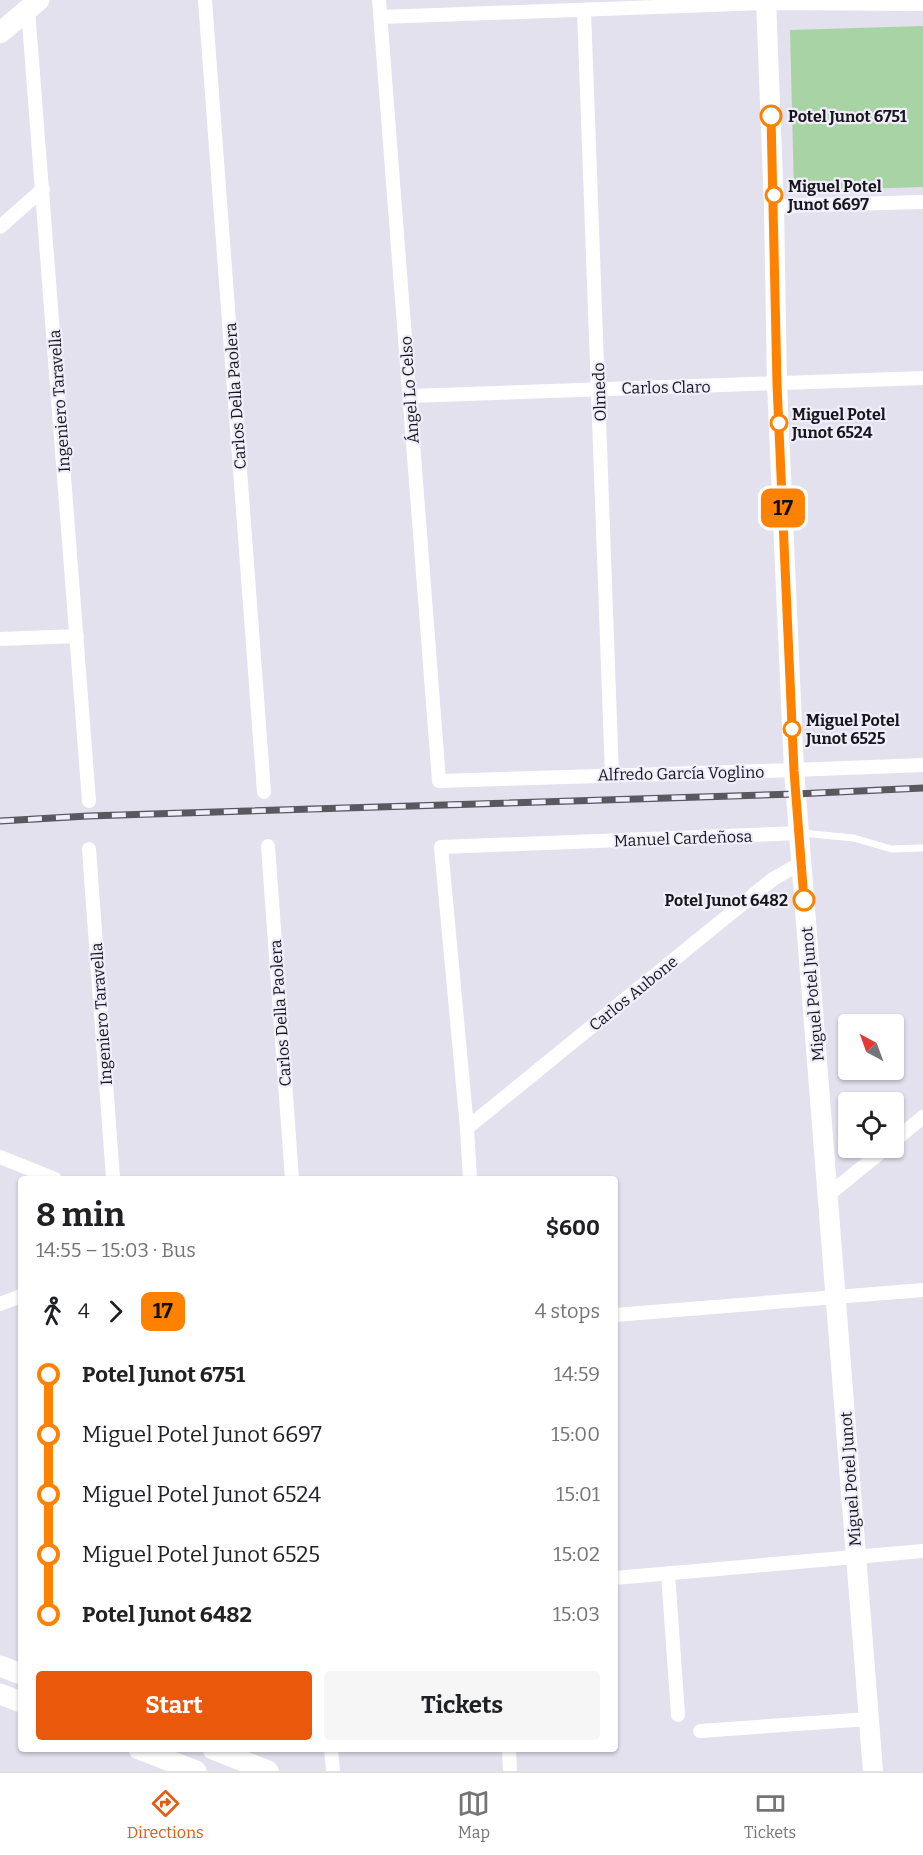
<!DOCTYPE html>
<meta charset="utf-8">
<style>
body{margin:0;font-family:Bitter,serif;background:#f6f6f6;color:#202124;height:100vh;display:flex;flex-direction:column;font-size:22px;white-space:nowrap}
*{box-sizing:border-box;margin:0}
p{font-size:20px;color:#757577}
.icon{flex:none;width:33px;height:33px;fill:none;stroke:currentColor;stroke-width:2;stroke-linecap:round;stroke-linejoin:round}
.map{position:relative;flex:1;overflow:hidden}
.drawer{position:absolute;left:18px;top:1176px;width:600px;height:576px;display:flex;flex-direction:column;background:#fff;border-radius:6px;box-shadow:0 2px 4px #0004}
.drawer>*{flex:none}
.badge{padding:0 12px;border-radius:9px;font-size:21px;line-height:39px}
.needle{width:39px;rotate:319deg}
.tools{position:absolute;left:838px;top:1014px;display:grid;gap:12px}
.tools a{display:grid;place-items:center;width:66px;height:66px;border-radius:6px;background:#fff;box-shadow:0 2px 4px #0004;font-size:30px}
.map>.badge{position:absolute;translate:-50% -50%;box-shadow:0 0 0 3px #fff}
.legs{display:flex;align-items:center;gap:9px;height:66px;padding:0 18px;font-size:20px}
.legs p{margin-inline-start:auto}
.overview{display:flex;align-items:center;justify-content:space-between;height:102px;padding:0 18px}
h1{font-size:33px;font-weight:700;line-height:45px}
.button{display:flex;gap:12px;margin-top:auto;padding:12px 18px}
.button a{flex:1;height:69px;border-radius:6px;background:#ea580c;color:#fff;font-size:24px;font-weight:700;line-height:69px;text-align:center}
.button a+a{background:#f6f6f6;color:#202124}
ul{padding:0 18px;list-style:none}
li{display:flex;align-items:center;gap:21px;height:60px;font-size:22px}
li i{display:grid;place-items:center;width:9px;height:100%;margin:0 8px;background:currentColor}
li i::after{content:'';width:15px;height:15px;margin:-8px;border:4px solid;border-radius:50%;background:#fff}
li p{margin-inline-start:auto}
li:first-child i{background:linear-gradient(#0000 50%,currentColor 0)}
li:last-child i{background:linear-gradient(currentColor 50%,#0000 0)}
.tabs{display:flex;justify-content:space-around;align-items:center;height:84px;border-top:2px solid #e0e0e0;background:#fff;font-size:16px;color:#757577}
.tabs a{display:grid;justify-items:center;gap:3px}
.tabs .selected{color:#ea580c}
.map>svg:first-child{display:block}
.green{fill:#a8d3a4}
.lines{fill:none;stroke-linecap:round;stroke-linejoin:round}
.lane{stroke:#fff;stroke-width:7}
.street{stroke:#fff;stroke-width:14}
.secondary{stroke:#fff;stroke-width:20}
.primary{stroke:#fff;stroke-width:21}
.rail-casing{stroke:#59585f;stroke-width:7}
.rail{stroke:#f1eefc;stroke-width:4.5;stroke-dasharray:14;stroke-linecap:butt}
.line-1-casing{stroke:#fff;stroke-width:14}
.line-1{stroke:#ff8100;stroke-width:9}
.stop-1-dot{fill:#fff;stroke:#ff8100;stroke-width:3}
.labels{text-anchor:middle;stroke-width:4.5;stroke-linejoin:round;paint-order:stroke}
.stop-label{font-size:16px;font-weight:bold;fill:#17161b;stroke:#f1eefc;text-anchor:start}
.street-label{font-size:16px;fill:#17161b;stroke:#f1eefc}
</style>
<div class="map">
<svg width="923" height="1771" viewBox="0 0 923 1771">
<rect width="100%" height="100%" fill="#e4e1ee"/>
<path class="green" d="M923,26V187L794,191L790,30Z"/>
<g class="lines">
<path class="lane" d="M801,833L854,838L891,849L923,848"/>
<path class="street" d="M205,0L264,792
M379,0L439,781L794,770L923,765
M28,9L89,801
M584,10L612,775
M381,17L767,3L923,4
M774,206L923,202
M0,227L43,189
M410,396C581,389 752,385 923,378
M0,639L77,636
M268,846L292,1179
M89,849L113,1179
M467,1128L773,879L801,863
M894,1141L923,1117
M0,1157L55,1179
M470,1179L467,1128L441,847L800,833
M828,1195L886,1148
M0,1304L21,1296
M615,1315L923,1290
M668,1573L678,1715
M615,1578L923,1551
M700,1731L869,1719
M331,1749L333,1771
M509,1749L510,1771"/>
<path class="secondary" d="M766,0L774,206L777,384L794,770L873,1771"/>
<path class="primary" d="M0,33L39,0
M0,1666L21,1674
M0,1694L21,1702
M139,1749L196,1771
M213,1749L268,1771"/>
<g class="rail-casing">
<path id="rail" d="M0,821L88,816L796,794L923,788"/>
</g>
<use href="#rail" class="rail"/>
</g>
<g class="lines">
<g class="line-1-casing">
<path id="line-1" d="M771,116L777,384L794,771L804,900"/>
</g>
<use href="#line-1" class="line-1"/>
</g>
<g class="stop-1-dot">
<circle cx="771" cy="116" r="10"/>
<circle cx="774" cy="195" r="8"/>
<circle cx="779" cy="423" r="8"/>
<circle cx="792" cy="729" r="8"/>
<circle cx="804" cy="900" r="10"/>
</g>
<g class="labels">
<g class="stop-label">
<text x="788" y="122">Potel Junot 6751</text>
<text x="788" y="192">Miguel Potel<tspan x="788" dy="18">Junot 6697</tspan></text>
<text x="792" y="420">Miguel Potel<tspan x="792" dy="18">Junot 6524</tspan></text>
<text x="806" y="726">Miguel Potel<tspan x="806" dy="18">Junot 6525</tspan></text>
<text x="788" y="906" text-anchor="end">Potel Junot 6482</text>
</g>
<g class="street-label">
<text transform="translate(666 387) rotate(-1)" y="6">Carlos Claro</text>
<text transform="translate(409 390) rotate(-94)" y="6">Ángel Lo Celso</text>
<text transform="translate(599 392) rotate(-92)" y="6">Olmedo</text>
<text transform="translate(235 396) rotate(-94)" y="6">Carlos Della Paolera</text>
<text transform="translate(59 401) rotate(-94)" y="6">Ingeniero Taravella</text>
<text transform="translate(681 773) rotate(-1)" y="6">Alfredo García Voglino</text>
<text transform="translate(683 838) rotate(-2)" y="6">Manuel Cardeñosa</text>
<text transform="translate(633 993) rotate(-39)" y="6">Carlos Aubone</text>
<text transform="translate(812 994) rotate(-95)" y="6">Miguel Potel Junot</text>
<text transform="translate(280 1013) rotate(-94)" y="6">Carlos Della Paolera</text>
<text transform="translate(101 1014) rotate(-94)" y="6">Ingeniero Taravella</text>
<text transform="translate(850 1479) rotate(-94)" y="6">Miguel Potel Junot</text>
</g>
</g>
</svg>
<div class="tools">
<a><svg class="needle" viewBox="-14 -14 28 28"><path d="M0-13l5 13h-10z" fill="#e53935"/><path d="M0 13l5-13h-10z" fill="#757577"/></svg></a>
<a><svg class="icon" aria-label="locate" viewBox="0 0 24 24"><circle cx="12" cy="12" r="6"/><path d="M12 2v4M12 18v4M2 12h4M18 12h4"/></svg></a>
</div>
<b class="badge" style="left:783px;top:508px;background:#ff8100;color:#111">17</b>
<section class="drawer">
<div class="overview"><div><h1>8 min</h1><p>14:55 – 15:03 · Bus</p></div><b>$600</b></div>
<div class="legs"><svg class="icon" aria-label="walk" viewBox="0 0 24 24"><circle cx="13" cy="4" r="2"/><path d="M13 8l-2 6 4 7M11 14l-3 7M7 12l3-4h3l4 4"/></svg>4<svg class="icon" aria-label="forward" viewBox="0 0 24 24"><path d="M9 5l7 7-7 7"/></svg><b class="badge" style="background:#ff8100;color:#111">17</b><p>4 stops</p></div>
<ul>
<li><i style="color:#ff8100"></i><b>Potel Junot 6751</b><p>14:59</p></li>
<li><i style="color:#ff8100"></i><span>Miguel Potel Junot 6697</span><p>15:00</p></li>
<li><i style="color:#ff8100"></i><span>Miguel Potel Junot 6524</span><p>15:01</p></li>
<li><i style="color:#ff8100"></i><span>Miguel Potel Junot 6525</span><p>15:02</p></li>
<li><i style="color:#ff8100"></i><b>Potel Junot 6482</b><p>15:03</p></li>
</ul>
<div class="button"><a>Start</a><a>Tickets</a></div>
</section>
</div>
<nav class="tabs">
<a class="selected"><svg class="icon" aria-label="directions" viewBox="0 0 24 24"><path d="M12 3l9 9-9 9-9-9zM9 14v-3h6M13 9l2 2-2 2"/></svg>Directions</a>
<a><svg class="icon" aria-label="map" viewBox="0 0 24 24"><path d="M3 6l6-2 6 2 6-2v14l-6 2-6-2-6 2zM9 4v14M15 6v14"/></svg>Map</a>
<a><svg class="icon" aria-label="tickets" viewBox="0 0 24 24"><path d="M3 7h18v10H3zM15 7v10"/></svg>Tickets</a>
</nav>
